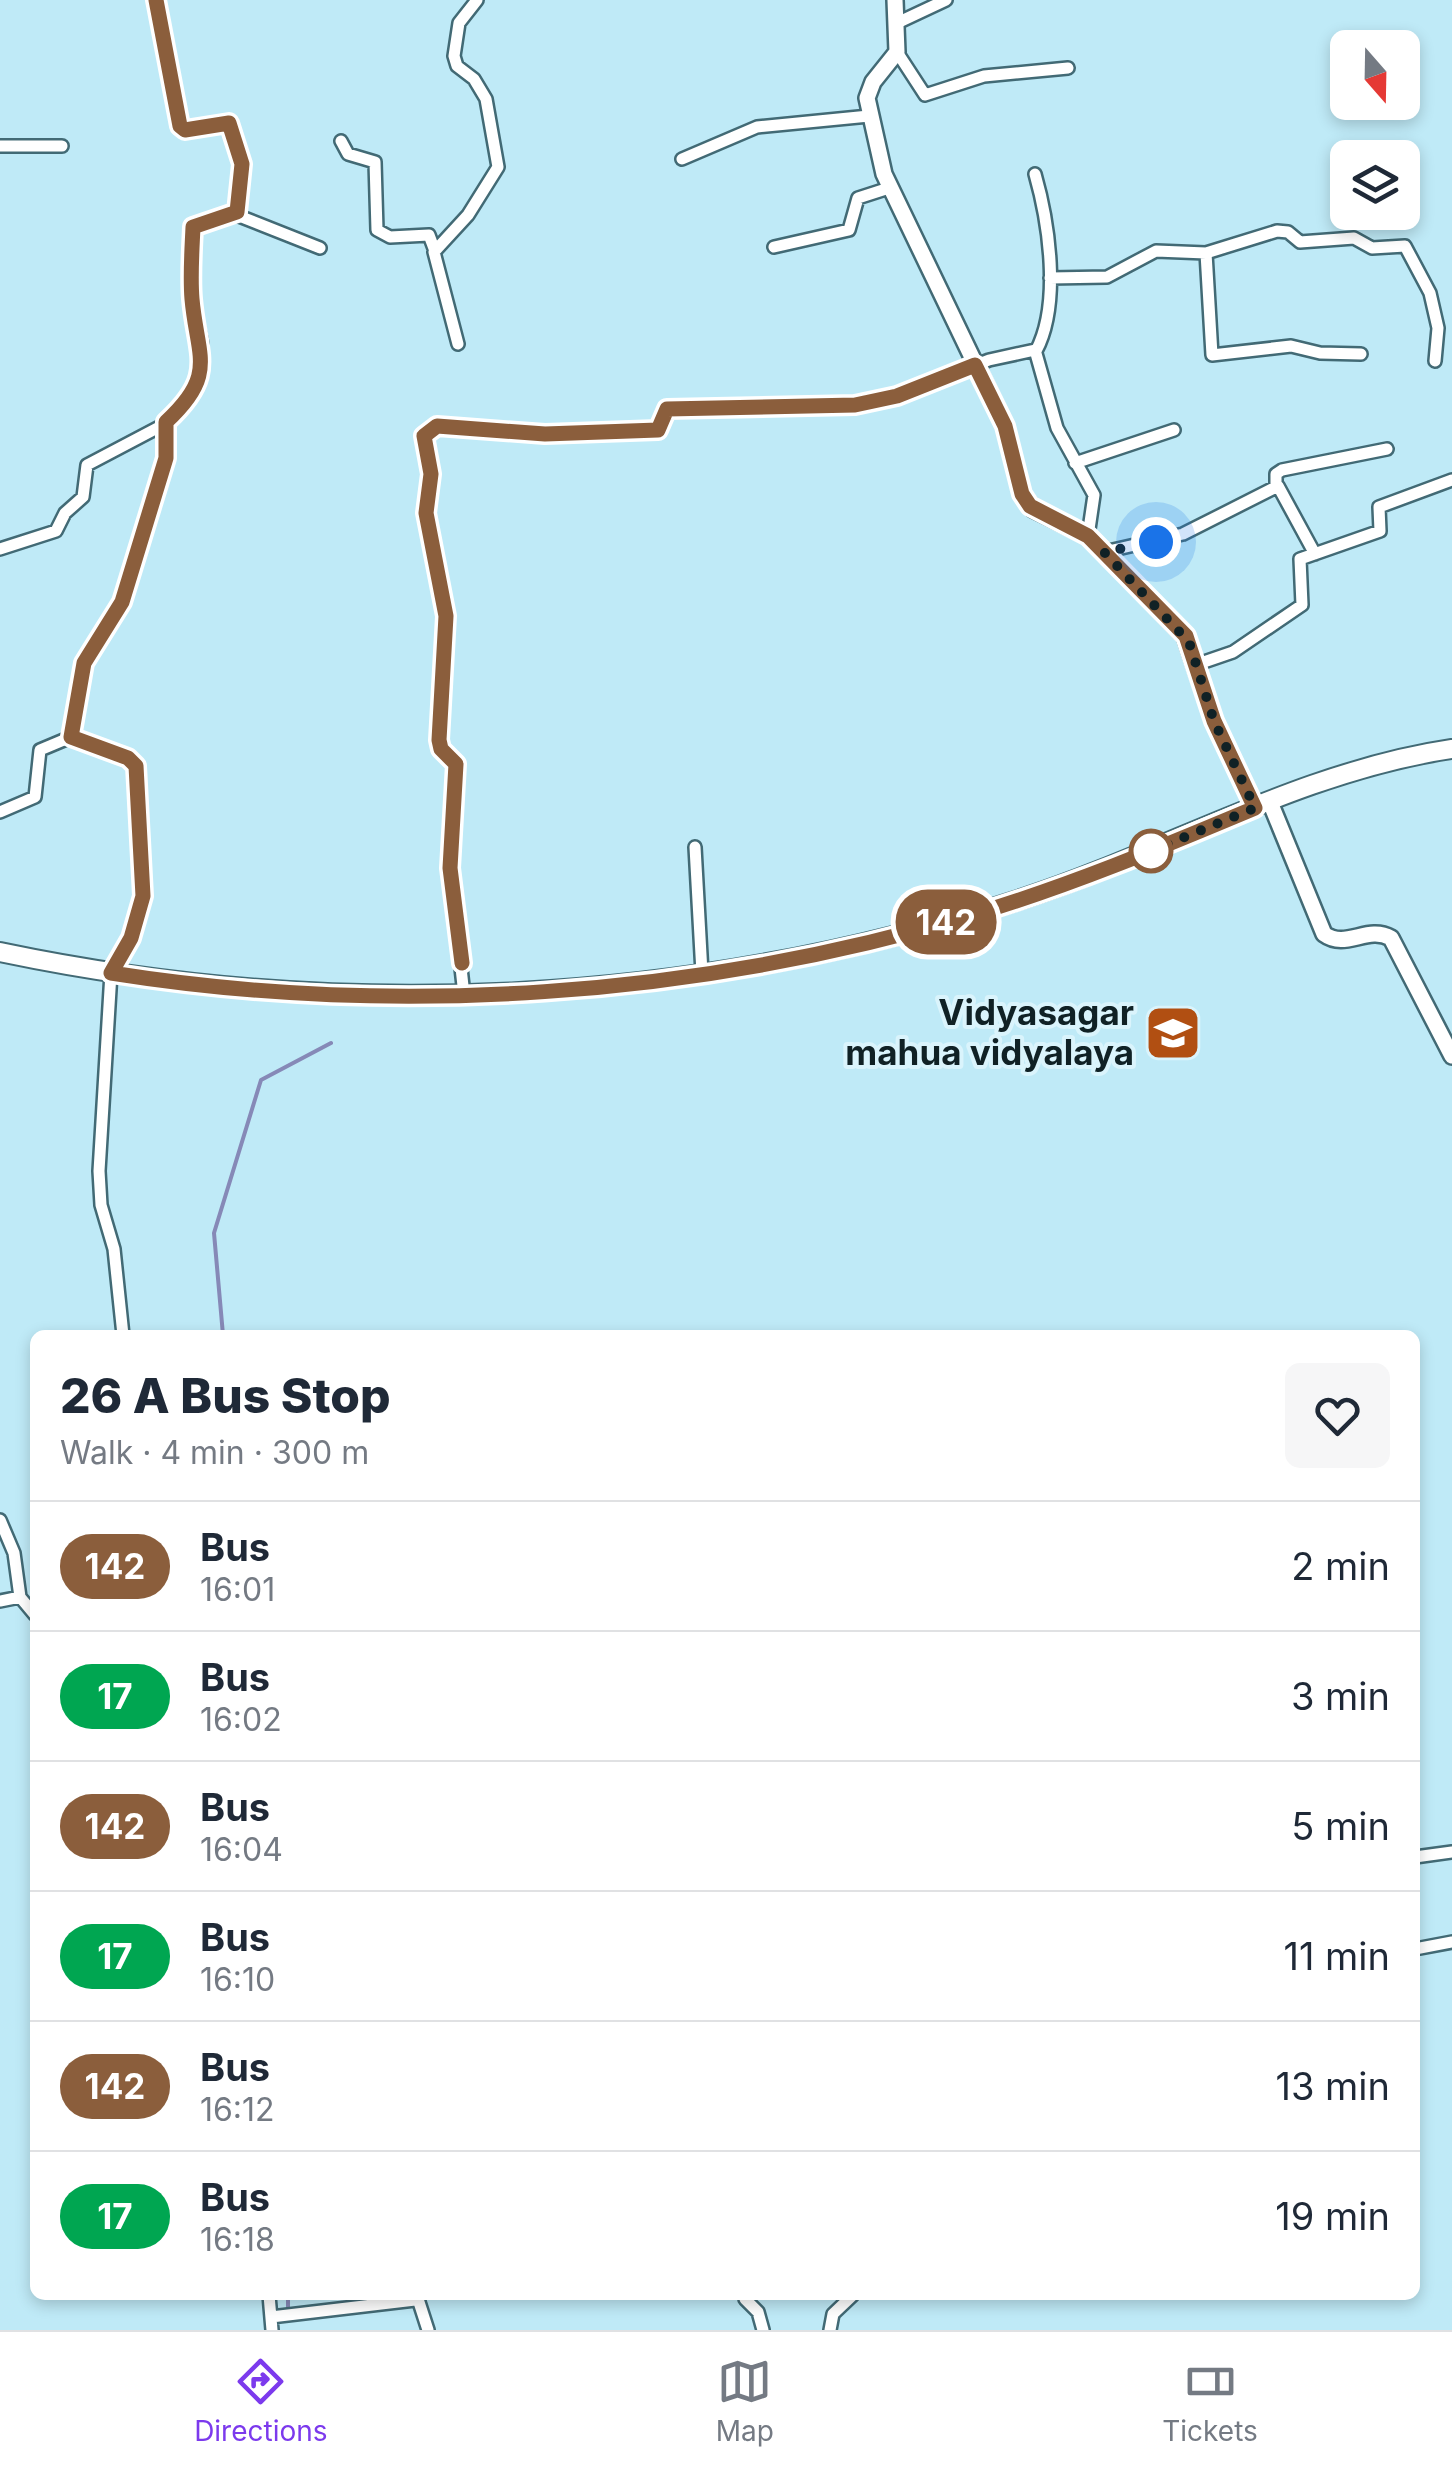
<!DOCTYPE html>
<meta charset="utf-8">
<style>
body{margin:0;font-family:Inter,sans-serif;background:#f6f6f7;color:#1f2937;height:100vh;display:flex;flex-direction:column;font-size:38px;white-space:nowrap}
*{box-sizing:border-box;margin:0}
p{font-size:32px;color:#747a83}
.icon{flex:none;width:55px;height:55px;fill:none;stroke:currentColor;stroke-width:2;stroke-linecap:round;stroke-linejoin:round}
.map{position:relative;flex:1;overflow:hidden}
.side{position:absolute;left:30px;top:1330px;width:1390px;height:970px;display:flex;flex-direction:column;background:#fff;border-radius:15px;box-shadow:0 5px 15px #0003}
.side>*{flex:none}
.badge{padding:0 20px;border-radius:32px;font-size:35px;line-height:65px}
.needle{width:65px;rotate:160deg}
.tools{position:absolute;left:1330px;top:30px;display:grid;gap:20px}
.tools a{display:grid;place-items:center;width:90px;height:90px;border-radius:15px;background:#fff;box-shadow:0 5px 15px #0003;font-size:50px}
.you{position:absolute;width:50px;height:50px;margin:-25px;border:8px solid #fff;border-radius:50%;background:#1a73e8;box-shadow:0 0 0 15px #1a73e833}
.map>.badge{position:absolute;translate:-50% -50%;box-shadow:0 0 0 5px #fff}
.round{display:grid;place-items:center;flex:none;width:105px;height:105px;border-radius:15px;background:#f6f6f7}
.overview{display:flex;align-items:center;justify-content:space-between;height:170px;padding:0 30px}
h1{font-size:48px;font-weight:800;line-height:75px}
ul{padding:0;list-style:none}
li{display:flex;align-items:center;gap:30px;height:130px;padding:0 30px;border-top:2px solid #e0e1e3}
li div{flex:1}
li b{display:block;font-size:38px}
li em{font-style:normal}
li .badge{min-width:110px;font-weight:700;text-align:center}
.tab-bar{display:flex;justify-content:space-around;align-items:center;height:140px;border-top:2px solid #e0e1e3;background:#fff;font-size:28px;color:#747a83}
.tab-bar a{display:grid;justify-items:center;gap:5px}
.tab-bar .current{color:#7c3aed}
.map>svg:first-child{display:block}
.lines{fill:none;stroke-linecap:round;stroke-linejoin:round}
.stream{stroke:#8689b7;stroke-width:4}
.street-casing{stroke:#426a75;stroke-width:16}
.secondary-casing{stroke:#426a75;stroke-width:20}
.primary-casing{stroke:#426a75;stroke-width:22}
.street{stroke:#fff;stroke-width:11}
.secondary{stroke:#fff;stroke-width:15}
.primary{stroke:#fff;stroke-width:18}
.line-casing{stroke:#fff;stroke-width:22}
.line{stroke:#8b5e3c;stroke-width:15}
.walk{stroke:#102125;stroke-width:10;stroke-dasharray:0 18}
.stop-dot{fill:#fff;stroke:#8b5e3c;stroke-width:5}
.labels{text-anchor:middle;stroke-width:8;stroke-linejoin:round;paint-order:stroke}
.poi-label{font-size:35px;font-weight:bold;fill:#102125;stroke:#daf4fc;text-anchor:end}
</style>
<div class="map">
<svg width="1452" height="2330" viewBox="0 0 1452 2330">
<rect width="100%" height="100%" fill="#bfeaf7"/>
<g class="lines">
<path class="stream" d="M223,1335L214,1233L261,1080L331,1043
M288,2310V2295"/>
<g class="street-casing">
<path id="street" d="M897,23L946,0
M897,52L925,95L984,76L1068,68
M341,141L348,154L375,162L377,230L390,237L429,235L435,251
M0,146H62
M682,159L757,127L869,116
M1035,174C1049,223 1061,304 1036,351
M234,214L320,248
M774,247L849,230L858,198L889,188
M1206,253L1212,355L1291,346L1320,353L1361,354
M1050,278L1107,277L1156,251L1206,253L1277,231L1288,232L1300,242L1354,238L1372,248L1405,246L1430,293L1438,328L1435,361
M458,344L434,252L468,215L498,167L486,99L474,79L457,66L454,56L459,23L477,0
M1075,463L1174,430
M1276,486V474L1282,470L1387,449
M0,549L56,531L65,513L83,497L87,465L163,425L195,386L202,344L192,300L193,227L237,212L242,165L229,123L185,130L180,126L157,0
M1104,552L1183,534L1278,486L1315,554
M1198,664L1233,652L1302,605L1300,559L1380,531L1379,507L1452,480
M0,812L35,797L40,750L71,737
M695,847L702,973
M464,995L450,868L457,764L441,749L439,740L446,616L426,513L431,463L424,437L443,425L545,434L656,431L669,409L855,405L897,396L989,360L1035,350L1057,428L1094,495L1088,536
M123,1335L114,1249L101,1205L99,1171L111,973L131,938L143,895L136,771L128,758L70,735L83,663L122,601L166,458V422
M0,1520L14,1553L20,1597L35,1615
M0,1601L20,1597
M1415,1857L1452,1852
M1415,1949L1452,1942
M269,2295L272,2330
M418,2299L428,2330
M745,2299L758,2312L763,2330
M271,2317L415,2300L421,2295
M830,2330L833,2314L853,2295"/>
</g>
<g class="secondary-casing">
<path id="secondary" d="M895,0L897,52L873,82L867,98L884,174L1005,426L1022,494L1033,509L1088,536L1185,636L1214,721L1255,808
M1270,802L1324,934C1346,950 1367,925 1391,938L1452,1056"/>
</g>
<g class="primary-casing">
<path id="primary" d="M0,952C338,1023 695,1006 1024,898C1167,851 1302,771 1452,749"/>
</g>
<use href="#street" class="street"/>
<use href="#secondary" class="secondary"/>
<use href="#primary" class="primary"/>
</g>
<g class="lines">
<g class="line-casing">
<path id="line" d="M156,0L180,126L185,130L229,123L242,164L237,212L193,227C192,250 190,276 192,299C197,357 218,374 166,422V458L122,602L84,663L71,737L128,758L136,766L143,896L131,938L111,973C395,1018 696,997 972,915C1069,886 1162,847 1255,808L1214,721L1186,636L1088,536L1030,506L1022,494L1005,426L975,365L897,396L855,405L667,409L658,430L545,434L437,426L424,436L431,474L426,513L446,616L439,740L441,749L456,764L450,868L462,963"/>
</g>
<use href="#line" class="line"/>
<path class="walk" d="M1151,851L1255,808L1214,721L1189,642L1104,552L1156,542"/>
</g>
<defs>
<g id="university-square" transform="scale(2.875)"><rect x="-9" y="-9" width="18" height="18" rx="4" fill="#b14f12" stroke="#daf4fc"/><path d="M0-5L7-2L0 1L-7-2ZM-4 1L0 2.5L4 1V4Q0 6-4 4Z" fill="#fff"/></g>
</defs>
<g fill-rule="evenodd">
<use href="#university-square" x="1173" y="1033"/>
</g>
<circle class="stop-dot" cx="1151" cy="851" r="20"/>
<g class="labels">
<g class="poi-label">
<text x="1134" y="1025">Vidyasagar<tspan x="1134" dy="40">mahua vidyalaya</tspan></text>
</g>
</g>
</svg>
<div class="tools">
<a><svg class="needle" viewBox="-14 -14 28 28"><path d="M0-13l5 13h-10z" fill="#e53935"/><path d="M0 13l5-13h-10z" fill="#747a83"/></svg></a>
<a><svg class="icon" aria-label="layers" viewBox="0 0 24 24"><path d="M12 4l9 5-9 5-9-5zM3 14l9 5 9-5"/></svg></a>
</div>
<div class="you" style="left:1156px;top:542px"></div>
<b class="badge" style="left:946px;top:922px;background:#8b5e3c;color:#fff">142</b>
<section class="side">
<div class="overview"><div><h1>26 A Bus Stop</h1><p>Walk · 4 min · 300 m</p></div><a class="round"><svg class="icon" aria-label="heart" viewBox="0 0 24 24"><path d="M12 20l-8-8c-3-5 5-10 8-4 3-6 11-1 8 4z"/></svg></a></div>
<ul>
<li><span class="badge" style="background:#8b5e3c;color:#fff">142</span><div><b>Bus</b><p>16:01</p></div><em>2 min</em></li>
<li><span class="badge" style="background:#00a651;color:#fff">17</span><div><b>Bus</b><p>16:02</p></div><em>3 min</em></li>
<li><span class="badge" style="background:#8b5e3c;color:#fff">142</span><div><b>Bus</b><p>16:04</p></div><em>5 min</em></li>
<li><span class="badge" style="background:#00a651;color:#fff">17</span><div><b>Bus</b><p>16:10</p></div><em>11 min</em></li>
<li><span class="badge" style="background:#8b5e3c;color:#fff">142</span><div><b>Bus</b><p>16:12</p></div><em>13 min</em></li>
<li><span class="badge" style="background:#00a651;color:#fff">17</span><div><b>Bus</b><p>16:18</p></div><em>19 min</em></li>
</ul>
</section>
</div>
<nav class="tab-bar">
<a class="current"><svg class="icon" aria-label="directions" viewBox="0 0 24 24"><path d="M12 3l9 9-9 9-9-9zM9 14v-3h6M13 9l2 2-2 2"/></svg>Directions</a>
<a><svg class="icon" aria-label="map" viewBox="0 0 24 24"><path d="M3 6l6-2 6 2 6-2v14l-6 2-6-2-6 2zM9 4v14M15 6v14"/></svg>Map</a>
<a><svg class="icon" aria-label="tickets" viewBox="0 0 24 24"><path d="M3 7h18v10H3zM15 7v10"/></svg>Tickets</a>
</nav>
